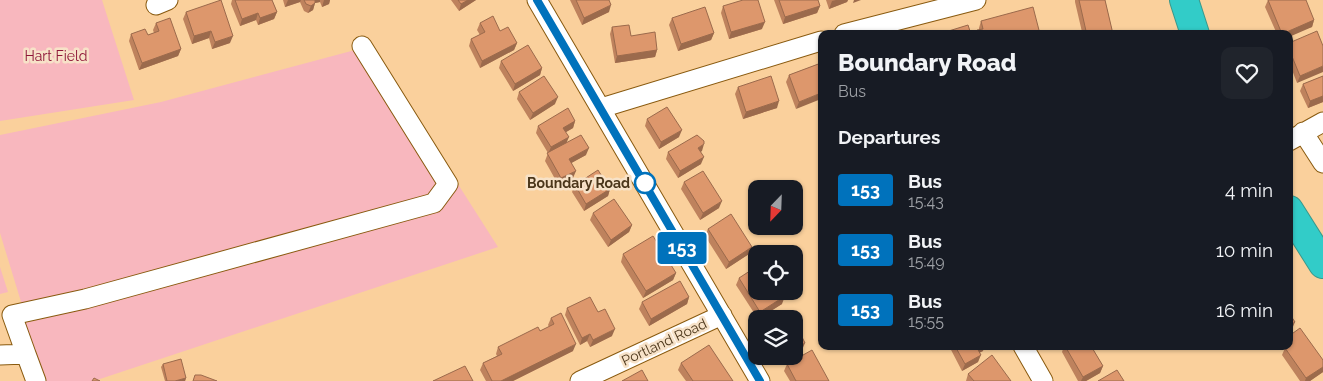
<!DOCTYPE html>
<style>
body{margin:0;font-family:Raleway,sans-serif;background:#20242c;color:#f1f3f6;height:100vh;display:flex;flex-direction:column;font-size:19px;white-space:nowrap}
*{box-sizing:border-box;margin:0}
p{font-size:16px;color:#9ea1a6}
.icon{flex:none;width:28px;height:28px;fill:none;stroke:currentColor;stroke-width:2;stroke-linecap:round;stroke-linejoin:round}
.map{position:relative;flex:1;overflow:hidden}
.drawer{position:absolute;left:818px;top:30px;width:475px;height:320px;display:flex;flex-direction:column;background:#171b24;border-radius:10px;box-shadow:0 1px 4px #0004}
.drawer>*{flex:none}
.badge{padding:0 10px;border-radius:4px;font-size:18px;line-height:32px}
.needle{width:32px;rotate:203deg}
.controls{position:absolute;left:748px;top:180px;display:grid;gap:10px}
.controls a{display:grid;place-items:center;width:55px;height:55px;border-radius:10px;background:#171b24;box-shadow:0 1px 4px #0004;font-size:25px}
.map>.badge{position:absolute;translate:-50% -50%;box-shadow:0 0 0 2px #fff}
h2{padding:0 20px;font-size:19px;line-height:45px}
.round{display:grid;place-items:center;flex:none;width:52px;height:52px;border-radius:10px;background:#20242c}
.head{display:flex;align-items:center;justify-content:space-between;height:85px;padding:0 20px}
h1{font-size:24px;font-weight:800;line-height:38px}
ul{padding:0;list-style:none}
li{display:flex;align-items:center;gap:15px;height:60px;padding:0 20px}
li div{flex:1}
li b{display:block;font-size:19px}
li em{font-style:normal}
li .badge{min-width:55px;font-weight:700;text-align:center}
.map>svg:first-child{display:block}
.green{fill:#f8b7be}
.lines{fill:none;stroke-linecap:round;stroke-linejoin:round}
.minor-casing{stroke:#895a0f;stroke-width:21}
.highway-casing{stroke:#3b988b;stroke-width:30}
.minor{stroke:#fff;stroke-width:19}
.highway{stroke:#32ccc8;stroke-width:28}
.wall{fill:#be825d}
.shaded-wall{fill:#9b6a4c}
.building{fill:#dd976c;stroke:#9b6a4c}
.line-casing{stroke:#fff;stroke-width:11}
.line{stroke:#0072bc;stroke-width:8}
.stop-dot{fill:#fff;stroke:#0072bc;stroke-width:2.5}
.labels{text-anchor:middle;stroke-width:5;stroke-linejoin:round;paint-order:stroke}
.park-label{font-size:14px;fill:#8e1537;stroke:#f7e2c8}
.stop-label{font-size:14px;font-weight:bold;fill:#4b361a;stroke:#f7e2c8;text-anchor:end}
.street-label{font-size:14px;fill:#4b361a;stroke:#f7e2c8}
</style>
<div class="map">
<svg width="1323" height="381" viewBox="0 0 1323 381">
<rect width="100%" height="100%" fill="#fad09c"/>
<path class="green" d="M0,0H102L134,100L0,121Z
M370,46L498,247L94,381H46L24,323L54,316L49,301L22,305L0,233V135L161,102Z
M0,267L8,292L0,294Z"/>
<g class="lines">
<g class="minor-casing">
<path id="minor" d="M537,0L760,381
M156,5L168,0
M844,34L976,0
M601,108L821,41
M1303,132L1323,163
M1289,141L1323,122
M1023,346L1043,381
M26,354L12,315L85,299L434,203L448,184L362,46
M0,355L26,354L36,381
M580,381L722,315"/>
</g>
<g class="highway-casing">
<path id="highway" d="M1184,0L1195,34
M1289,210L1323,264"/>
</g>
<use href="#minor" class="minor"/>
<use href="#highway" class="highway"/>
</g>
<path class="wall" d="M232,0H272L277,12L274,19L258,25L256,20L240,26L231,4Z
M283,0H330L329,4L322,7L320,2L315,3L313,10L308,13L304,11L300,2L285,7Z
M451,0H476L459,11Z
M570,0H609V12L582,25Z
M774,0H818L820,6L817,13L783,24Z
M826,0H848L847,2L829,9Z
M1075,0H1105L1113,34L1082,32L1075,2Z
M1268,0L1314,20L1312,27L1289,34H1277L1265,7Z
M723,6L762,29L729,39L721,13Z
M186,12L230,43L212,49L209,38L192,44L183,19Z
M672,18L714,33L711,40L678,51L669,25Z
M981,21L1040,34H976L977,30H979V28Z
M156,23L181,49L178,56L139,70L129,41L131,34L148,35L154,33L153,30Z
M480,23L500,31L517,43L514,50L480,68L469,46L471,39L480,35L477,30Z
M612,27L657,50L655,57L615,63L610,34Z
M1289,43L1323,46L1297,83L1289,62Z
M501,61L542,68L540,75L513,91L499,68Z
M821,63L796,109L786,82L789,75Z
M1323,76V102L1308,108L1300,91L1303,84Z
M738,87L777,108L743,119L735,94Z
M519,92L555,104L530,120L517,99Z
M647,119L679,137L659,149L645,126Z
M575,121L573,128L566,132V143L586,155L571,163L573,178L559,186L545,161L548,153L536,133L538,126Z
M702,151L700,152L701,164L678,178L666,159L668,152Z
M684,182L719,208L700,220L681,189Z
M575,185L610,189L608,196L584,211L572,192Z
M593,213L632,225L629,232L608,247L590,220Z
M708,229L752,247L749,254L726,269L705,236Z
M623,254L676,273L673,280L643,298L621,262Z
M739,278L782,304L758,319L736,285Z
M689,297L687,304L649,326L639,309L642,302Z
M567,308L598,312L612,336L590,347L587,341L580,345L565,315Z
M551,318L573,351L513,381H486L480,370L483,363L497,356L496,354L498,347L540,331L549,327L548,325Z
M1289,336L1323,360V372L1310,381H1300L1282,355L1285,348L1283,346H1289Z
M949,346H984L983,351L980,352L978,362L962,371Z
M1064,346H1091L1103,366L1100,373L1086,381H1078L1062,352Z
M777,356H790L780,361Z
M681,363L733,381H686L678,370Z
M163,364L186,378L185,381H165L161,367Z
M787,364L829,381H790L784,371Z
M968,374L1011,381H966Z"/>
<path class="shaded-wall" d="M288,0H301L300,2L285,7Z
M314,0H320V2L315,3L313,10L308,13L311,6Z
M324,0H330L329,4L322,7Z
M468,0H476L459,11L461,4Z
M836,0H848L847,2L829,9L832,1Z
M854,0H861L853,3Z
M611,5L609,12L582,25L584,18Z
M820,6L817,13L783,24L785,17Z
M277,12L274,19L258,25L260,18Z
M258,13L256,20L240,26L242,19Z
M1314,20L1312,27L1289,37V34H1282Z
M765,22L762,29L729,39L731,32Z
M211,31L209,38L192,44L194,36Z
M714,33L711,40L678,51L681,44Z
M233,36L230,43L212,49L215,42Z
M517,43L514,50L480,68L482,61Z
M181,49L178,56L139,70L142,63Z
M657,50L655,57L615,63L617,56Z
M1323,66V72L1297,83L1300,76Z
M542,68L540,75L513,91L515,84Z
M821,93V99L796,109L799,102Z
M1323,96V102L1308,108L1310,101Z
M558,97L555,104L530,120L533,113Z
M779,101L777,108L743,119L746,112Z
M575,121L573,128L561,135L563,128Z
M682,130L679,137L659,149L661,142Z
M569,137L566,144L548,154L551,147Z
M704,144L702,151L695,155L698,148Z
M589,148L586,155L566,166L569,159Z
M704,157L701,164L678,178L680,171Z
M576,171L573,178L559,186L561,178Z
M610,189L608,196L584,211L586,204Z
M722,201L719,208L700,220L703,213Z
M632,225L629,232L608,247L611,240Z
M752,247L749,254L726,269L729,262Z
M676,273L673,280L643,298L646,291Z
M785,296L782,304L758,319L760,312Z
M689,297L687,304L649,326L651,319Z
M1295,322L1292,329L1289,331V326Z
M615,329L612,336L590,347L593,340Z
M590,334L587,341L580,345L582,338Z
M805,343L802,350L794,354V349Z
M576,344L573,351L513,381H501Z
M980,346H984L983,351L975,355L977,348Z
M981,355L978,362L962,371L965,364Z
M782,356H790L780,361Z
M1103,366L1100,373L1086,381H1081L1083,377Z
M1323,367V372L1310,381H1305L1306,378Z
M186,378L185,381H175Z"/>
<path class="building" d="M221,0L233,36L215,42L211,31L194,36L186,12Z
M235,0H272L277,12L260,18L258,13L242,19Z
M304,0H315V3L311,6L306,4Z
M458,0H468L461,4Z
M576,0H609L611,5L584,18Z
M743,0H758L765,22L731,32L723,6Z
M779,0H818L820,6L785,17Z
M1079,0H1105L1113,34H1078L1086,31Z
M1268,0H1306L1314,20L1282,34Z
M705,7L714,33L681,44L672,18Z
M1033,7L1040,34H978L977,30L983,29L981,21Z
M493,16L500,31L508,27L517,43L482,61L471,39L485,32L480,23Z
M170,18L181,49L142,63L131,34L145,29L148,35L159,31L156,23Z
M629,25L631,36L655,32L657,50L617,56L612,27Z
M968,25L971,34H939Z
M1317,31L1323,46V66L1300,76L1289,49V43Z
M528,45L542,68L515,84L501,61Z
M821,63V93L799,102L789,75Z
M544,76L558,97L533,113L519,92Z
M771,76L779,101L746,112L738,87Z
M1323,76V96L1310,101L1303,84Z
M667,107L682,130L661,142L647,119Z
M568,108L575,121L563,128L569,137L551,147L538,126Z
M581,135L589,148L569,159L576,171L561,178L547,153Z
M697,135L704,141V144L698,148L704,157L680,171L668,152Z
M598,170L610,189L586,204L575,185Z
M703,171L722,201L703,213L684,182Z
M614,199L632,225L611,240L593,213Z
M731,214L752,247L729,262L708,229Z
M653,236L676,273L646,291L623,254Z
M756,267V291H782L785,296L760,312L739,278Z
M680,281L689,297L651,319L642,302Z
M590,297L598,312L605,309L615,329L593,340L590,334L582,338L567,308Z
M561,313L576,344L501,381H492L483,363L502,354L498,347L538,327L540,331L554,324L551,318Z
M1289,313L1295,322L1289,326Z
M790,314L792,319H781Z
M794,321L805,343L794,349Z
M1300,328L1323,360V367L1306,378L1285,348L1290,345L1289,343V336Z
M709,345L733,381H693L681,363Z
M955,346H980L977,348L981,355L965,364Z
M1065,346H1091L1103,366L1083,377Z
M812,350L829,381H796L787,364Z
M992,355L1011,381H974L968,374Z
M181,359L186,378L175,381H167L163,364Z
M465,366L473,381H433Z
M642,370L648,381H622Z
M1117,370L1124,381H1098Z
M195,375H201L217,381H193Z
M94,378L100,381H92Z"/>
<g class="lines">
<g class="line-casing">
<path id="line" d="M537,0L760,381"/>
</g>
<use href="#line" class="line"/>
</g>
<circle class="stop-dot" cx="645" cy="183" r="10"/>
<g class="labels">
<g class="park-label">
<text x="56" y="61">Hart Field</text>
</g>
<g class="stop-label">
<text x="630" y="188">Boundary Road</text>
</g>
<g class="street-label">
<text transform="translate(664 342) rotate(-25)" y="5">Portland Road</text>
</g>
</g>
</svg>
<div class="controls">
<a><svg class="needle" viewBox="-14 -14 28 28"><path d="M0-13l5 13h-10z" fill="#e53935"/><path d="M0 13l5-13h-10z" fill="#9ea1a6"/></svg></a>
<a><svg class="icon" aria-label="locate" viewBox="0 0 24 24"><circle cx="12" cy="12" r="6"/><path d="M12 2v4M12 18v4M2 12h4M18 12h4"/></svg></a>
<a><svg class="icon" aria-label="layers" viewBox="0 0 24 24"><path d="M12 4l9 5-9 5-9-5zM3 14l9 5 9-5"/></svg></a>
</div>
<b class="badge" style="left:682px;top:248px;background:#0072bc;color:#fff">153</b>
<section class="drawer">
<div class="head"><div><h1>Boundary Road</h1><p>Bus</p></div><a class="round"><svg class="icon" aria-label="heart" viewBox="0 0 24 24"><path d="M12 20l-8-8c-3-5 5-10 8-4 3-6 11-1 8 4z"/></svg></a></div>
<h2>Departures</h2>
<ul>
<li><span class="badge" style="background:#0072bc;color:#fff">153</span><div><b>Bus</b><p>15:43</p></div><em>4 min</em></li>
<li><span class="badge" style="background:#0072bc;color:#fff">153</span><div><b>Bus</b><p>15:49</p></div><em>10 min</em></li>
<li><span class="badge" style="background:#0072bc;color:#fff">153</span><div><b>Bus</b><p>15:55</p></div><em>16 min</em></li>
</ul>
</section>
</div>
